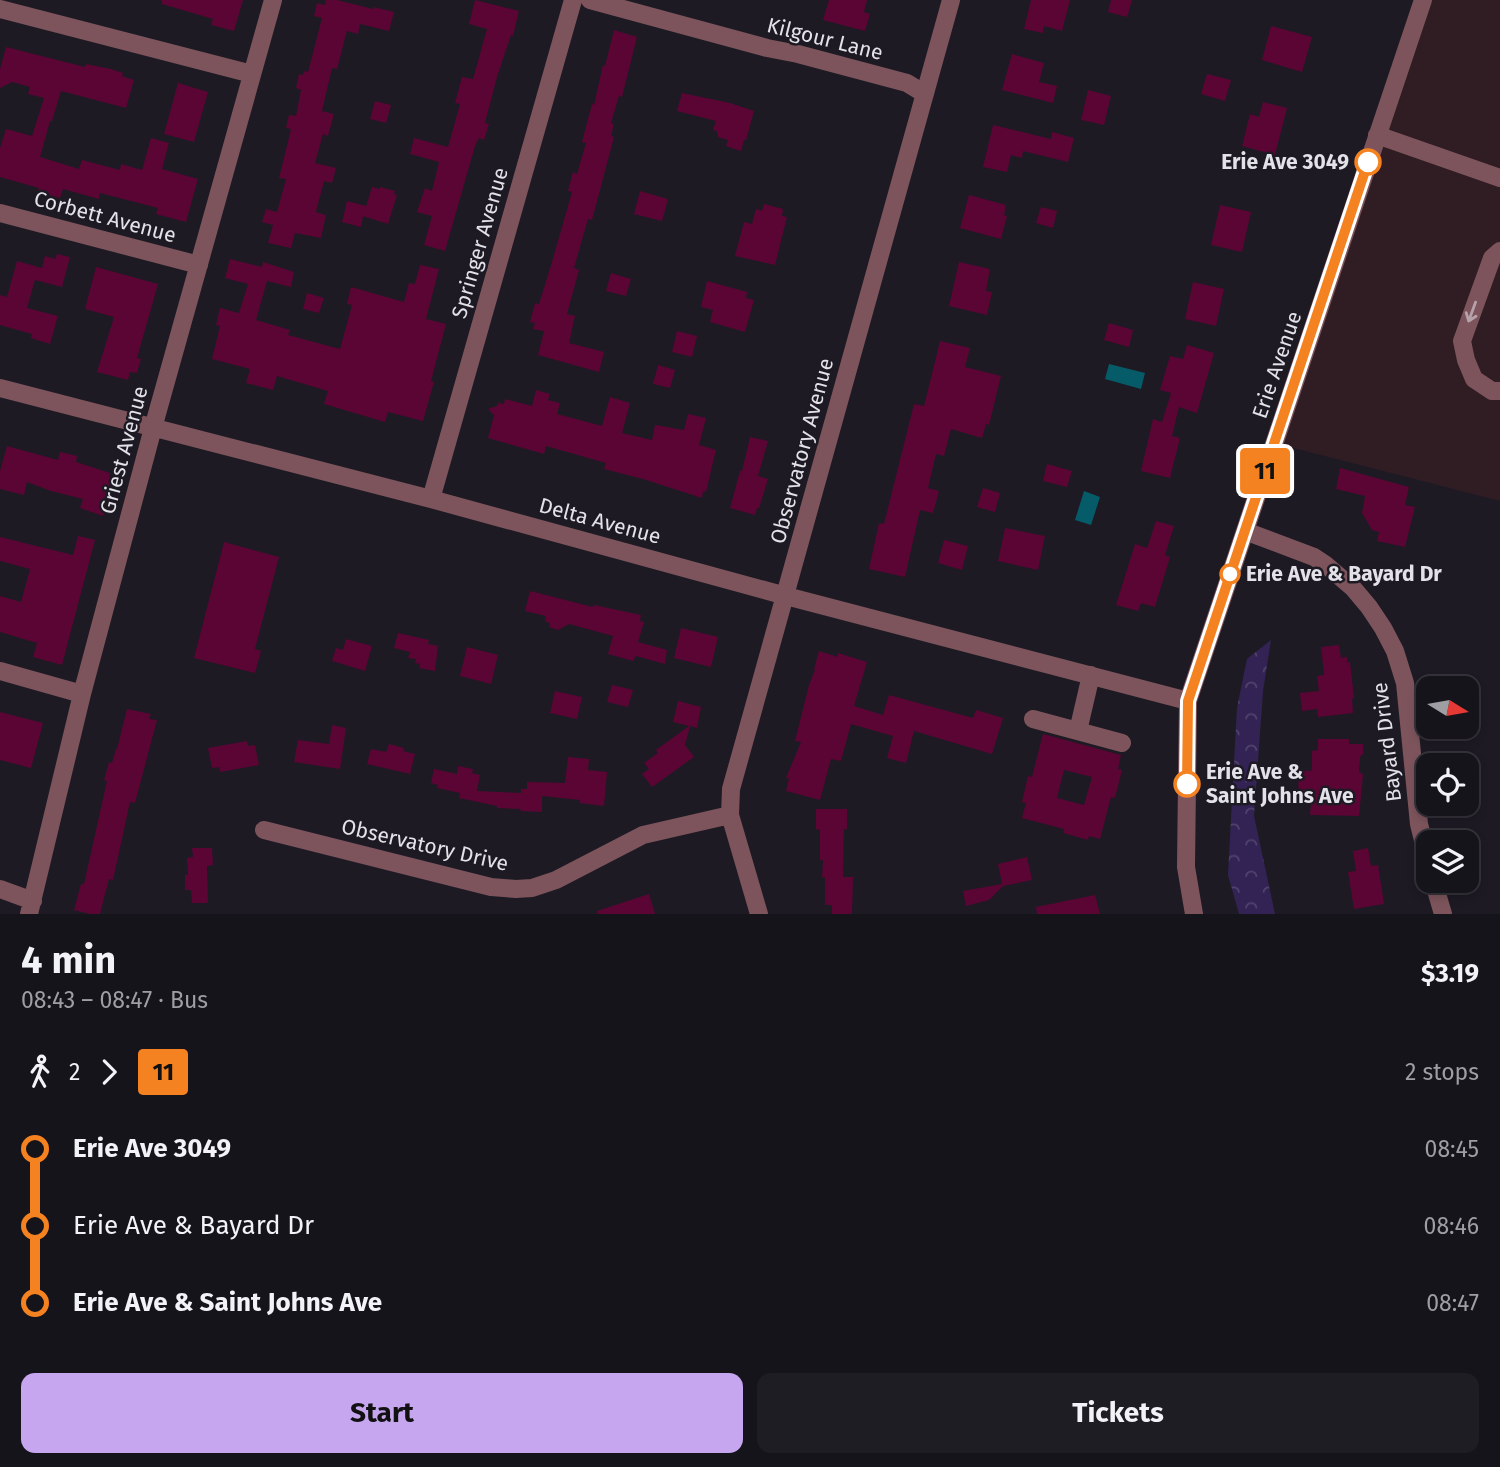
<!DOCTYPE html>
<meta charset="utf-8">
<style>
body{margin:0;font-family:"Fira Sans",sans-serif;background:#1f1d24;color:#f1f3f6;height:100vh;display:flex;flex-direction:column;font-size:26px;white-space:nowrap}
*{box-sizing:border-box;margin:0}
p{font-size:23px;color:#9e9ea3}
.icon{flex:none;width:38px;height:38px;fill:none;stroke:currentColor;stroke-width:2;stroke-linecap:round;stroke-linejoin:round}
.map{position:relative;height:914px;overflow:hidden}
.panel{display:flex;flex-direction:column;background:#16141b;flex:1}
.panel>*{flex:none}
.badge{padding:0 14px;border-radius:5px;font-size:24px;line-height:46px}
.needle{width:46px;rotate:101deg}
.controls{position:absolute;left:1416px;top:676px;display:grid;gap:14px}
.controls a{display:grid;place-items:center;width:63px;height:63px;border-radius:14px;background:#16141b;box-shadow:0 4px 10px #0003,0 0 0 2px #35333a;font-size:35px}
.map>.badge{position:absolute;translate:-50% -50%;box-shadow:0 0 0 4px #fff}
.legs{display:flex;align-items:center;gap:10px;height:77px;padding:0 21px;font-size:23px}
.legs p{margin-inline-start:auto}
.overview{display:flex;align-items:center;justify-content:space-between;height:119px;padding:0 21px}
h1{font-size:38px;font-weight:700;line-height:52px}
.primary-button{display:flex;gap:14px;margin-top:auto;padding:14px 21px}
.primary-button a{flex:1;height:80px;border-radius:14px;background:#c7a6f0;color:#111;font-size:28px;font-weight:700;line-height:80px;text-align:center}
.primary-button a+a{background:#1f1d24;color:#f1f3f6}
ul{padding:0 21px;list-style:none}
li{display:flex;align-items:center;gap:24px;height:77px;font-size:26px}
li i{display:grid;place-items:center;width:10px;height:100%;margin:0 9px;background:currentColor}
li i::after{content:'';width:18px;height:18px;margin:-9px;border:5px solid;border-radius:50%;background:#16141b}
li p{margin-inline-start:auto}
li:first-child i{background:linear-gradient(#0000 50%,currentColor 0)}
li:last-child i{background:linear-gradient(currentColor 50%,#0000 0)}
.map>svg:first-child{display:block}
.education{fill:#2f1d23}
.forest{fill:url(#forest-crowns)}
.water{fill:#055b67}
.building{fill:#5b0535;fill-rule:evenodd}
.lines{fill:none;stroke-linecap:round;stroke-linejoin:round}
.minor{stroke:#7d545c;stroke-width:18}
.oneway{stroke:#b5a2aa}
.line-1-casing{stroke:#fff;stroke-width:16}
.line-1{stroke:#f58220;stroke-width:10}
.stop-1-dot{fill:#fff;stroke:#f58220;stroke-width:3.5}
.labels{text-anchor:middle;stroke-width:5;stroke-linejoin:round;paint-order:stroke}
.street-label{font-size:21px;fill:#e3e2e9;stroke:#1d1a24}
.stop-label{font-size:21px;font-weight:bold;fill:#e3e2e9;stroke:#1d1a24;text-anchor:start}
</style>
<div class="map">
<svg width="1500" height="914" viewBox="0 0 1500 914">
<defs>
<pattern id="forest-crowns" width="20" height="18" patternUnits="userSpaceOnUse" patternTransform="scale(1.75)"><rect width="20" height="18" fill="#332355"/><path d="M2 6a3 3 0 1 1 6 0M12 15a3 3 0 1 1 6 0" fill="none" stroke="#50436d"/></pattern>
</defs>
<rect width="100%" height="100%" fill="#1d1a24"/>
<path class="education" d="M1423,0H1500V501L1274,443Z"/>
<path class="forest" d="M1271,640L1263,691L1254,816L1275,914H1239L1228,875L1237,708L1247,659Z"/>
<path class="water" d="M1109,364L1145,373L1141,389L1105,379Z
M1084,491L1100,497L1091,525L1075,520Z"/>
<path class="building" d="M162,0H243L234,31L211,25L213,19L162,4Z
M326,0H337L373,9V7L394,12L389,31L360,24L358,34L347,31L337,69L332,68L322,111L334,114L328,136L323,134L315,163L336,168L332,183L324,181L316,212L326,215L321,238L295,233L291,248L268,243L273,225L262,222L266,209L277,212L286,179L279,178L291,129L286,128L289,115L296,116L301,90L296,88L299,74L303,75L304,71L308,72L322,18L314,16L317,3L325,5Z
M475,0L519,11L513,36L511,35L497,77L485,123L489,124L484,140L479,138L475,146L445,251L424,245L432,216L417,212L425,188L432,191L439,162L410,154L414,138L448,147L460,104L455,103L462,77L473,79L487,29L469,24Z
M829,0H867L864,12L870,14L865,31L823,20Z
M1031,0H1070L1062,31L1044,26L1043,33L1024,29Z
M1111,0H1132L1127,17L1108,12Z
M1271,26L1312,37L1302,72L1262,60Z
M614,30L637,37L622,97L619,96L611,123L614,124L611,136L614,137L592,220L588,219L574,268L579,270L567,314L575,316L569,343L604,352L599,372L538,355L544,331L533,329L535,323L530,322L535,303L539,304L552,262L572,192L568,191L573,172L577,174L586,143L582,142L592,104L594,105L603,65L605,66Z
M6,47L85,67L86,64L111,69L123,73L122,76L134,80L126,108L61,91L52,121H50L40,157L79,169L82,160L120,170L121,164L142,170L151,138L169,143L162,169L198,179L186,222L156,214L158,208L100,193L99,199L63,189L60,198L38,192L39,188L0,177V148L6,129L32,136L44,98L28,94L30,87L12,82L0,88V69Z
M1012,54L1044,63L1039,82L1057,86L1053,103L1002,90Z
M1207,74L1231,80L1225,101L1201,94Z
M178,83L208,92L194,142L164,134Z
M1088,90L1111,96L1104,125L1081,120Z
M682,93L730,103L754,111L746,140H744L741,151L726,146L728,140L718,137L717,131L713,130L716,121L677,111Z
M375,101L391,105L386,123L370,119Z
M1263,102L1287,108L1275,155L1242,146L1250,114L1259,117Z
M993,125L1051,139L1052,132L1074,138L1068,162L1023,151L1022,158L1011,155L1007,172L983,167Z
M372,187L379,189L380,187L395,191L394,194L397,195L388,224L363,216L361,227L342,222L347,201L366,206L365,210Z
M640,191L668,199L662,221L634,214Z
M969,195L1006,205L1004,215L1007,216L1001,239L960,228Z
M764,204L783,209L782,216L787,217L775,265L735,256L744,222L752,224L756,209L762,211Z
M1220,205L1251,212L1242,252L1211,245Z
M1041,207L1057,211L1053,228L1036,223Z
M57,254L70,257L62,287L35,280L27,308L58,316L50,344L31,338L32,334L0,325V295L7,297L17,261L42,268L45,256L55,259Z
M230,259L262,267L263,262L294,272L291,287L267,281L256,320L290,330L288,335L340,349L352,305L347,304L351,287L404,302L409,283L415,284L420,265L439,269L426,319L446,324L431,381L434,382L423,421L388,412L385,422L324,404L328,391L277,376L273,390L246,383L250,369L212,359L220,326L216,325L220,308L239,313L248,284L225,278Z
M959,262L990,269L986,291L992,292L987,315L949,306Z
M96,267L158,284L137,358L141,359L137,373L130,372L128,380L97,372L114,317L85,309Z
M611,273L631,279L626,296L606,291Z
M707,281L747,292L746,298L754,300L745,332L710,322L713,310L701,307Z
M1193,282L1224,289L1216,326L1185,319Z
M307,293L324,298L319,313L303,309Z
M1109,323L1133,330L1129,347L1104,340Z
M677,331L697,336L692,357L672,352Z
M940,341L970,348L965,367L1001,376L989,425L986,424L982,438L951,429L944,456L936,454L928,488L939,491L933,513L920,510L905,577L869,569L879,523L884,524L914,404L924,406Z
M1187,345L1214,353L1197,413L1179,407L1172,436L1180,438L1170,478L1141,471L1153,419L1162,422L1171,393L1160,390L1170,356L1183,359Z
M658,365L675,370L670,388L653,384Z
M536,390L550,394L548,400L560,403L557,414L602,426L610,397L630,403L622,433L652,440L655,425L684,430L688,414L706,418L699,445L716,450L706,492L703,491L702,498L643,479L604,469L606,463L546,446L544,454L488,438L494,415L488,409L497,406L498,403L504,404L505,399L532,406Z
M750,437L768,441L758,476L768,479L759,508H757L755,515L730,508L740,471H742Z
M7,446L58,460L60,452L77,456L76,462L110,473L109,477L114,479L103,516L80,508L83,499L51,491L27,482L24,495L0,489V471Z
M1047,464L1072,471L1067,487L1043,481Z
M1340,468L1409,487L1405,505L1415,507L1405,547L1377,541L1379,532L1372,530L1362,513L1365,496L1336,489Z
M983,488L1000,493L995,512L977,507Z
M1156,521L1174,526L1165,555L1170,557L1155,607L1141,603L1138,611L1116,605L1135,544L1147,548Z
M1005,528L1045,536L1038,570L998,561Z
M78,536L95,540L62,665L33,657L37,643L0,632V596L21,602L30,569L0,561V537L73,555Z
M944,540L968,546L962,570L938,563Z
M224,542L279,557L255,649L261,651L255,673L194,658Z
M530,591L593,607L594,605L641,615L640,621L644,622L638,642L667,650L665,664L636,656L633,661L608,654L613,636L569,624L558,630L549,627L550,623L545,621L546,616L525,611Z
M681,628L718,637L711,667L674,658Z
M398,633L429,640L428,644L438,646L435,671L419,668L420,664L415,663L416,659L408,658L410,652L394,648Z
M346,639L372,646L365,671L332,661L336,648L343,650Z
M1339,645L1341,658L1347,657V662H1350L1354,698L1352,699L1353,713L1318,717L1317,709L1302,711L1300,693L1319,691L1317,676L1324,675L1321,647Z
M467,647L498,655L491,684L460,676Z
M819,651L838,657V653L867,662L854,706L883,715L889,695L973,718L976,710L1003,718L992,754L914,731L906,763L887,758L893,736L851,724L841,761L831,759L820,800L786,791L789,778H786L801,742L795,741L809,685L815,670L814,669Z
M612,685L633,690L628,707L607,702Z
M555,691L582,697L577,719L550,713Z
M678,701L701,707L697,728L690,726L685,745L694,757L652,787L642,774L649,769L644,763L658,753L656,750L689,726L673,722Z
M127,709L151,714L149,719L157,720L135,803L130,802L113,880L109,879L100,914H90L74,910L81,884H84L107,781L104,780L109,762L112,763L116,749H117Z
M0,712L43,723L31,768L0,760Z
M332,725L346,728L340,769L294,762L298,740L329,744Z
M1043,734L1121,755L1118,769L1122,770L1115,798L1111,797L1100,839L1089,836L1088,840L1063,833L1064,829L1022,818L1026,803L1022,802L1028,776L1032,777ZM1064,770L1092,777L1084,805L1057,798Z
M1318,739H1349V744H1363V754L1360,757L1359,771L1363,775L1359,816L1310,815L1311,804H1304V796L1298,795L1299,770L1312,771V751L1318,750Z
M247,741L248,746L255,745L259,765L220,772V767L212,768L208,748Z
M389,744L404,748L403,751L415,754L410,774L367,764L371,749L386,752Z
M568,757L589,759L588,770L607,772L604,806L580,803V800L542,796V812L521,811L520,809L497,808V806L459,798L460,793L437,788L438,785L431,783L434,769L457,774L458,766L473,769L472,773L480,775L477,791L521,793V789H527V782L565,783Z
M816,809H847V829H844L843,877H853L852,914H832V905H825V877L822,878L823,860H820V830L816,829Z
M192,848H212L213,865L207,866L208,903H192L191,890H185V875H188L187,858L193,857Z
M1368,848L1371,866L1378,865L1384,904L1354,909L1348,872L1356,871L1353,851Z
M1027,857L1032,880L1003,886L989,900L966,906L963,891L1002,884L998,864Z
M649,894L655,914H598L597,911Z
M1095,895L1100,914H1037L1036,907Z"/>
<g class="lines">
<path class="minor" d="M590,0L767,48L798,54L907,83L925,94
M0,9L252,74
M1377,135L1500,178
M0,213L199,265
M1500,251L1492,258L1462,341L1466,360L1474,379L1492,391H1500
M0,388L431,499L786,596L1188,701
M431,499L573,0
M1245,531L1314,557L1326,565L1353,588L1369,607L1383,628L1395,651L1405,683L1419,824L1428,860
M0,671L82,694
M1033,719L1122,743
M1078,731L1091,675
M264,830L491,887L516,889L532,888L556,880L643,835L730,815
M1433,880L1443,914
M0,889L33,901
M29,914L82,694L153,428L273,0
M759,914L730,815L731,789L951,0
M1194,914L1186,867L1188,701L1423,0"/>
</g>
<defs><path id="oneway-shaft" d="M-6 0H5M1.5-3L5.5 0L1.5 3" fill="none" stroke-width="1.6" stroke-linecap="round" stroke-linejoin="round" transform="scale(1.75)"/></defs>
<use class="oneway" href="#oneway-shaft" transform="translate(1472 312) rotate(110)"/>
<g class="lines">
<g class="line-1-casing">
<path id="line-1" d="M1187,784L1188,701L1368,162"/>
</g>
<use href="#line-1" class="line-1"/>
</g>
<g class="stop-1-dot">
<circle cx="1368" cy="162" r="12"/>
<circle cx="1230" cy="574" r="9"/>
<circle cx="1187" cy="784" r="12"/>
</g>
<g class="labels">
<g class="street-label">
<text transform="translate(825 39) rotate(14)" y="7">Kilgour Lane</text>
<text transform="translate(105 217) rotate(15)" y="7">Corbett Avenue</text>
<text transform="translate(480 243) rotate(-74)" y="7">Springer Avenue</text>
<text transform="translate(1277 365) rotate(-71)" y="7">Erie Avenue</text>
<text transform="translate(124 450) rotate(-75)" y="7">Griest Avenue</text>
<text transform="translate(802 451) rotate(-75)" y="7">Observatory Avenue</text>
<text transform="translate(600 521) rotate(15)" y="7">Delta Avenue</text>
<text transform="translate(1387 742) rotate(-97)" y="7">Bayard Drive</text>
<text transform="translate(425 845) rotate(13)" y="7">Observatory Drive</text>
</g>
<g class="stop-label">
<text x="1349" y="169" text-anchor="end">Erie Ave 3049</text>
<text x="1246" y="581">Erie Ave &amp; Bayard Dr</text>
<text x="1206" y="779">Erie Ave &amp;<tspan x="1206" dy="24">Saint Johns Ave</tspan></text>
</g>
</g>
</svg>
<div class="controls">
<a><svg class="needle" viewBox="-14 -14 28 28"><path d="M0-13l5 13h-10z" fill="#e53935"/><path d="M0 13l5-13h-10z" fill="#9e9ea3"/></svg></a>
<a><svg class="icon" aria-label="locate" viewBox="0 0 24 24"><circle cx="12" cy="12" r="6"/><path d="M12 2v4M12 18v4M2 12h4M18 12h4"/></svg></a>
<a><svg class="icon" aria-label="layers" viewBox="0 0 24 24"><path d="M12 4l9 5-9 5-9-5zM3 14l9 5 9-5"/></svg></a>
</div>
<b class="badge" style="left:1265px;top:471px;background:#f58220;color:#111">11</b>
</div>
<section class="panel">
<div class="overview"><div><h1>4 min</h1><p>08:43 – 08:47 · Bus</p></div><b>$3.19</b></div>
<div class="legs"><svg class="icon" aria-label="walk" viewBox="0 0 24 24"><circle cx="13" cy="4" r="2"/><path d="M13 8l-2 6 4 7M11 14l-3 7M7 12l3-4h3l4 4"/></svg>2<svg class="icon" aria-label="forward" viewBox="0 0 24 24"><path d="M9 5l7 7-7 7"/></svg><b class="badge" style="background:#f58220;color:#111">11</b><p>2 stops</p></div>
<ul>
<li><i style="color:#f58220"></i><b>Erie Ave 3049</b><p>08:45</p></li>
<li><i style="color:#f58220"></i><span>Erie Ave &amp; Bayard Dr</span><p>08:46</p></li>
<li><i style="color:#f58220"></i><b>Erie Ave &amp; Saint Johns Ave</b><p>08:47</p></li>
</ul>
<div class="primary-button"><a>Start</a><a>Tickets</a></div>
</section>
